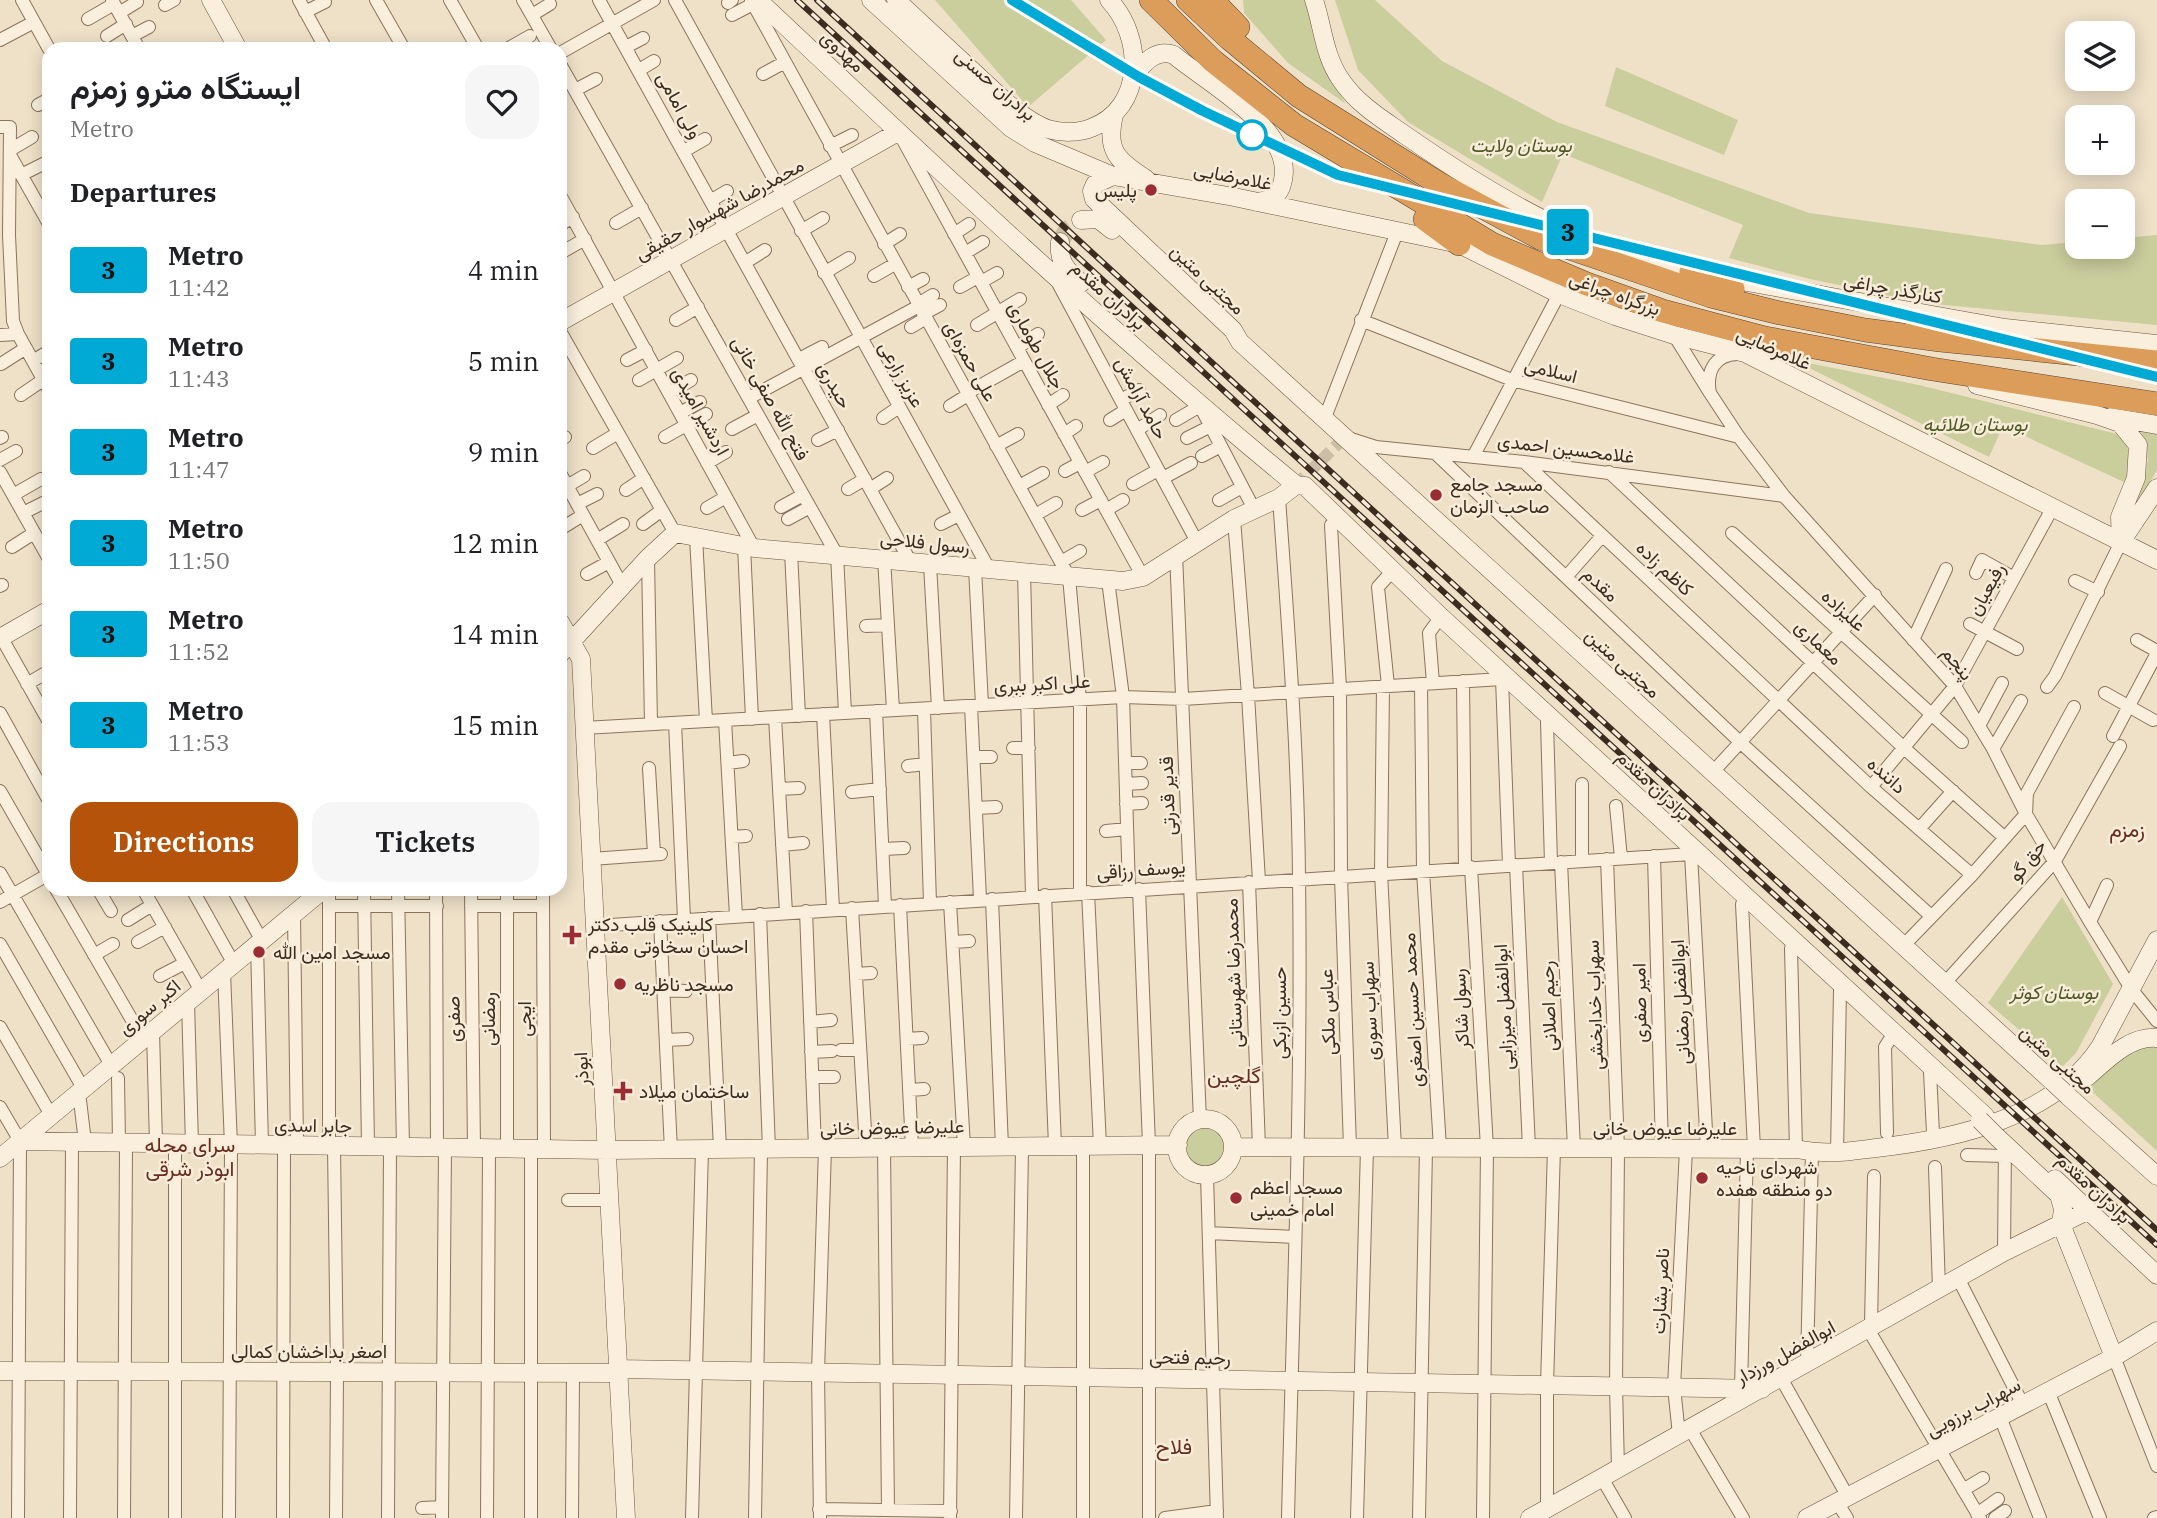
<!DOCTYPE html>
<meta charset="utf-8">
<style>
body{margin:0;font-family:"IBM Plex Serif",Vazirmatn,serif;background:#f6f6f6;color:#202124;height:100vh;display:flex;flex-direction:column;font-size:26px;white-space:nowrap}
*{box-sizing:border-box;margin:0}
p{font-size:23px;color:#757577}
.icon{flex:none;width:38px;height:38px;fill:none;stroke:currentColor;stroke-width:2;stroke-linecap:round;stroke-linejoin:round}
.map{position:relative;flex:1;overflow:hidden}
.panel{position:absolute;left:42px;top:42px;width:525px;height:854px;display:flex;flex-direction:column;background:#fff;border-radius:21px;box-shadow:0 4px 18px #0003}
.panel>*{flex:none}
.badge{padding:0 14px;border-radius:5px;font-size:24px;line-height:46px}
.controls{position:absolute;left:2065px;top:21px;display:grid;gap:14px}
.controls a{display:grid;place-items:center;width:70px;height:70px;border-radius:14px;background:#fff;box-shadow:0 4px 18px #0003;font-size:35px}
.map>.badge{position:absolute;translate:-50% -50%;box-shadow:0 0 0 4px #fff}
h2{padding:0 28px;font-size:26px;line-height:63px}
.round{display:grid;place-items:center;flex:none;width:74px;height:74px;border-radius:21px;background:#f6f6f6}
.headline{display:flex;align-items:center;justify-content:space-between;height:119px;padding:0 28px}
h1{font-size:33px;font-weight:600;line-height:52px}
.primary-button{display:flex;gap:14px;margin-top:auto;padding:14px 28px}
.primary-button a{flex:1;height:80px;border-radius:21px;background:#b45309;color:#fff;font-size:28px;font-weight:600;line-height:80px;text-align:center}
.primary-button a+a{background:#f6f6f6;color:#202124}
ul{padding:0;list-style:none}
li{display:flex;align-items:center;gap:21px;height:91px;padding:0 28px}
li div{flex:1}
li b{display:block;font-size:26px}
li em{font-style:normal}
li .badge{min-width:77px;font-weight:700;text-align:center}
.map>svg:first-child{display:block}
.green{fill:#cacd9c}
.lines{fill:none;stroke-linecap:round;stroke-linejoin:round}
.street-tunnel{stroke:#cbbda6;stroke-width:12;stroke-dasharray:12 6;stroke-linecap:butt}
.secondary-tunnel{stroke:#cbbda6;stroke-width:18;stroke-dasharray:18 9;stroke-linecap:butt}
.street-casing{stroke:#8b735d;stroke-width:14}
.secondary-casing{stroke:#6d5440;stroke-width:19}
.highway-casing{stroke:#594231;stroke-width:24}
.street{stroke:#f9efdc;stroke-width:12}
.secondary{stroke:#f9efdc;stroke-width:18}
.highway{stroke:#dc9d5b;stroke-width:23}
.rail-casing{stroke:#3c2c20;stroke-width:6}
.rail{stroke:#f6ecd8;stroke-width:3.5;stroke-dasharray:10;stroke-linecap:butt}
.secondary-bridge-casing{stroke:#6d5440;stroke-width:19;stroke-linecap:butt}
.secondary-bridge{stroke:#f9efdc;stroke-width:18}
.line-casing{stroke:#fff;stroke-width:16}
.line{stroke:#00aad4;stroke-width:10}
.stop-dot{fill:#fff;stroke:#00aad4;stroke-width:3.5}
.poi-dot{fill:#9a2d33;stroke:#f6ecd8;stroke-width:2.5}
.labels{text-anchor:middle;stroke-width:5;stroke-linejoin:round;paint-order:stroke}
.street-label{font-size:19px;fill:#3c2c20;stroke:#f6ecd8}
.park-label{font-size:19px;font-style:italic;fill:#4e5827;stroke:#f6ecd8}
.poi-label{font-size:19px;fill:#3c2c20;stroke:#f6ecd8;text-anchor:start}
.neighbourhood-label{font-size:21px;fill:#682b20;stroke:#f6ecd8}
</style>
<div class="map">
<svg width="2157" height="1518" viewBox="0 0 2157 1518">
<rect width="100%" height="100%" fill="#efe1c8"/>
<path class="green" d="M935,0H1071L1106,40L1028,107Z
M1243,0H1307L1318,52L1328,77L1346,104L1288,63L1244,13Z
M1335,0H1375L1442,61L1557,122L1809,213L2042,245L2077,242V247H2123V238L2157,235V325L1924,303L1810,279L1729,258L1743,225L1563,154L1542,202L1408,122L1358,70Z
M1616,67L1738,120L1724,155L1605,106Z
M1793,360L1919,385L2125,436L2130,459L2126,483L2003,426L1989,457Z
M2140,428L2157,432V470L2136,506L2148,460Z
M2062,897L2113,984L2076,1053L2062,1067L1988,1003Z
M2140,1044L2157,1045V1151L2087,1087L2119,1055Z
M1182 1147a23 23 0 1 1 46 0a23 23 0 1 1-46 0Z"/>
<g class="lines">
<path class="street-tunnel" d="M1296,485L1345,437"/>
<path class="secondary-tunnel" d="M1060,242L1067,230L1081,220"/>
<g class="street-casing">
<path id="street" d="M22,0L49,49
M112,0L139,49
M299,0L326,49
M376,0L404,49
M450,0L478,49
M523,0L551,49
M599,0L910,561
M675,0L989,569
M751,0L1069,577L1080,700V893
M728,3L732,0
M165,5L174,0
M305,12L325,2
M119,13L137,2
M532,15L550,4
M732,15L753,4
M88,19L114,4
M107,36L126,24
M132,36L149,27
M0,40L34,22
M626,47L643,38
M507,49L530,36
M560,53L654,0
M560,64L837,555L845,713
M639,70L654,61
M763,74L785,62
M575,90L596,79
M38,105L49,99
M0,127H10L9,235L13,321L18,334L49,390
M904,142L1143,577
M830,146L852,135
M10,150L32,137
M684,151L705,139
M10,155L49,224
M21,175L45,163
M560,195L754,548
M712,200L727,191
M616,223L642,208
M560,225L573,217
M801,231L823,218
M954,234L969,224
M884,244L900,234
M564,251L585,239
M965,253L983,242
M746,262L765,250
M824,273L849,258
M874,276L895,264
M981,282L997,273
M1059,285L1197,542
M908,287L923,279
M960,287L978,277
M918,304L933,295
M923,314L940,305
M676,320L698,307
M1361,320L1512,380L1739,437
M977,325L1020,299
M911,327L926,318
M560,331L675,533
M0,335L18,334
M1674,335L1710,393C1706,372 1714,355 1737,354
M1017,348L1038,334
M799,359L822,347
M627,360L646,350
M33,361L49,351
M1,364L26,348
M639,380L677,358
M669,393L691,380
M967,393L1024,361
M1710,393L1739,437L1784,496L1955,686L1993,749L2026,814L2090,922L2132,990L2157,1021
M21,395L43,380
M749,398L919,306
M1121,400L1139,390
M1048,405L1063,395
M950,406L968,395
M680,413L700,402
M883,418L899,407
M1110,420L1126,410
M1176,420L1200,406L1254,509
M1324,420L1397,232
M732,429L758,415
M1137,430L1160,415
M1064,434L1076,426
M665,437L706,414
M0,438L2,437
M1187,438L1211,426
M1351,439L1376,447L1524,462L1784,496
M560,440L565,437
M818,440L838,430
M996,446L1018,434
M593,448L618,433
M1435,453L1740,742L1931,916
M1202,456L1221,446
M1473,457L1559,294
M0,460L16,451
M1524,462L1871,787L1972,875
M707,463L726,452
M1065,471L1080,463
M0,472L49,559
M1085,472L1103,462
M1609,472L1904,748L2005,838
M560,473L623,587
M1163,478L1191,463
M1133,484L1158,470
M567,486L584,476
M1019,486L1043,473
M848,489L865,479
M870,489L887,478
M626,490L644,478
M13,495L41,479
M1279,498C1288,625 1298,751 1299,878C1302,1091 1293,1305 1288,1518
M1219,500L1242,487
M577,504L597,494
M781,507L803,495
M707,508L726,497
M1082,510L1101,500
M1106,510L1123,500
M23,513L49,500
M1035,515L1056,503
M788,519L810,507
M1234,519L1248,695L1259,881
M643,524L662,510
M941,524L959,515
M1331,525L1340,689L1341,876L1350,1148
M562,528L583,515
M1732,533L1962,742
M696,537L706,721
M597,540L623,524
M744,546L752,719
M12,547L34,533
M791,551L799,716
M1176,554L1200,1120
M648,558L651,724
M884,558L893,710
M1061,562L1080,551
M930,564L938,708
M975,568L982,705
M1024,572L1032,896
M1976,573L1982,560L2014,578
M587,574L609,562
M1387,577L1378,587L1388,686
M1566,577L1602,536
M1108,580L1123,697L1129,889
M2075,581L2098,592
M0,586L2,585
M1970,624L2017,649
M866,626L888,625
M0,635L49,722
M1913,640L1946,569
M2137,640L2157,651
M1463,681L1465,868
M1433,683L1429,633L1437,622
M27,684L49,671
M1421,684L1423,871L1440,1148
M1383,686L1381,873L1395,1148
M2047,687L2055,676L2121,542
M2105,693L2153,720
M971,706L980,899
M924,709L930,903
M876,711L885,906
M0,713L49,801
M823,714L833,909
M775,717L786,913
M725,720L736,916
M1547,722L1551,863
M675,723L684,919
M1979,726L2002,683
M584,728L1123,697L1183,699L1502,679L1509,865
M2113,736L2157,653
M1013,748H1029
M1993,749L2021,701
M974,757H991
M728,763L743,761
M1125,763H1141
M908,766L925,764
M649,768L654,854
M1712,773L1875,595
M1126,784L1142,783
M1871,787L1955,686L2053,507
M779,789L799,788
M0,791L49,876
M852,792L880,789
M1126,804L1142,803
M1616,806L1621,858
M976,808L996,807
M1919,829L1953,791
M1106,831L1127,829
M732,837L746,836
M782,845L803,843
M883,849L904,848
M1654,856L1662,1149
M591,859L661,854
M1607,859L1618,1149L1616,1386L1618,1469
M1582,860V784
M1561,862L1574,1149
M1516,865L1529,1148
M1471,867L1487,1148L1483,1518
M0,873L111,1065
M1249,882L1259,1147
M56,889L143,1039
M98,889L111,911
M143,889L201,991
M192,889L234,964
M233,889L262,941
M326,889L329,895V1146
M364,889L368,1147
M398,889L403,1147
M436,889L437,1148
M471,889L474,1148
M507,889V1149
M543,889L544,1149
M1139,889L1149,1145V1518
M1088,892L1100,1146
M1045,895L1055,1146
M992,899L1002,1147
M0,902L49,874
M950,902L964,1147
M1742,904L1754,1149
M900,905L912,1148
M329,906H437
M471,906H543
M852,908L866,1148
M806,911L815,1148
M294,914L297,1146
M760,914L769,1149
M709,918L720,1149
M128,920L152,905
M660,921L671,1150
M2090,922L2107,885
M595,926L1691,854L1707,1149
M138,942L165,927
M954,942L969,941
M0,944L83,1088
M257,945L262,1145
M1903,946L1972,875L2026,814L2027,793L2074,707
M1791,948L1796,1149
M94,955L113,944
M224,972L231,1145L229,1518
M856,974L871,973
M160,976L185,963
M1944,984L2055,861L2120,746
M663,990L686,991
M188,1002L192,1144
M810,1022L831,1020
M0,1027L51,1115
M153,1031L156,1144
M907,1039L922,1038
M666,1040L687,1039
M841,1050H860
M811,1052L832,1051
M1930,1072L1933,1133
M812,1077H834
M118,1078L119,1143
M910,1090L924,1089
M79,1092L85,1142
M0,1107L20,1141L18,1518
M1887,1133L1885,1047L1892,1036
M334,1146L337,1372L336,1518
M884,1148L888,1510
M531,1149V1518
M1837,1154L1840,990
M1967,1155L2004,1156
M1935,1167L1939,1289
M1207,1175L1217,1518
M568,1200H609
M1209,1233L1295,1237
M2004,1252L2005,1145
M1958,1278L2023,1405
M1871,1325L1874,1176
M1868,1329L1980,1518
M2114,1357L2157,1466
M1807,1363L1812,1152
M1781,1378L1848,1497
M1741,1388L1747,1149
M2048,1391L2100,1518
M2000,1417L2040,1518
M1690,1429L1743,1518
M1679,1435L1674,1387L1686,1149
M1602,1478L1625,1518
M1963,1490L1983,1478
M1837,1502L1847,1518
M422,1508L442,1507
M819,1509L951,1511
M1547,1509V1385L1554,1148
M1977,1514L1998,1499
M70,1518L72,1142
M124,1518L126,1143
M175,1518V1144
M283,1518L284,1145
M388,1518L390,1147
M442,1518L445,1148
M487,1518L489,1149
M572,1518L573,1373
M692,1518L702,1149
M755,1518L761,1149
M820,1518L818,1372L825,1148
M950,1518L954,1147
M1016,1518L1022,1147
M1083,1518V1146
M1165,1518L1217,1511
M1357,1518L1367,1148
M1419,1518L1426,1148
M1995,1518L2005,1511
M2154,1518L2157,1517"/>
</g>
<g class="secondary-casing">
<path id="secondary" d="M211,0L238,49
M758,0C934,166 1110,332 1296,485L1305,486L1441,617L1985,1116
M871,0L1011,128L1035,143L1113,176L1234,197L1459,244L1559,294L1615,316L1674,335L1745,353L2157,560
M896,0L1007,103C1019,113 1033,124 1048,129C1061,133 1079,133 1091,128C1145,108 1144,37 1109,0
M1314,0C1323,27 1324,56 1341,80C1357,104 1382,119 1405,135C1454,169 1507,203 1561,228C1602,247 1647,261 1691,272L2005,328L2157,344
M1134,75C1144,63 1156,48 1174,55C1207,83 1294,129 1283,180C1280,196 1272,200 1257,202
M1114,115C1105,151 1118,161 1146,179
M1113,176L1095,184L1092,191L1094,199L1233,330L1240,342L2052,1081
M1081,220L1098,219L1112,230
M1060,242C1058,262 1067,271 1081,283
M560,322L898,132
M1977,385L2097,415L2120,423L2138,445L2136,478L2120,517L2121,542
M2111,417L2157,425
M2121,542L2157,488
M560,622L581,659L626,1518
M0,638L49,610
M560,654L648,558L675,533L754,548L1123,581L1143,577L1234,519L1279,498L1296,485
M2087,1077C2106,1061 2130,1035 2157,1038
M2068,1096L2157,1176
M1177 1147a28 28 0 1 1 56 0a28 28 0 1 1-56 0Z
M1997,1137L2059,1195L2063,1209L2061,1224L2114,1357
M20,1141L606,1150L1178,1145
M1233,1147L1796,1149C1829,1155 1844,1152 1876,1148C1955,1139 2053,1118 2100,1047L2157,940
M0,1158L324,889
M2055,1179L2157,1275
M618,1369L1762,1389
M0,1371L618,1373
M1530,1518L2004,1252L2089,1210
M1807,1518L2114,1357L2157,1331"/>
</g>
<g class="highway-casing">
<path id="highway" d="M1151,0L1213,61L1294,125L1492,244L1587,284L1663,311L1765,338L1932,369L2157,404
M1188,0L1230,39L1299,96L1438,183L1540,238L1711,296L1780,313L1865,330L1940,340L2157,362
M1212,0L1238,27
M1425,219L1459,244
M1691,272L1733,289"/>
</g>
<use href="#street" class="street"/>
<use href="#secondary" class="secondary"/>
<use href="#highway" class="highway"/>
<g class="rail-casing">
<path id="rail" d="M797,0L2157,1245
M817,0L2157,1230"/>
</g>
<use href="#rail" class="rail"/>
<g class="secondary-bridge-casing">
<path id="secondary-bridge" d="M2052,1081L2068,1096
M1980,1120L1997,1137"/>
</g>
<use href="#secondary-bridge" class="secondary-bridge"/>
</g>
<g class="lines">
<g class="line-casing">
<path id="line" d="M1012,0L1139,77L1203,111L1338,175L2157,377"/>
</g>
<use href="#line" class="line"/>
</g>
<circle class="stop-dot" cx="1252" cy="135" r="14"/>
<g class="poi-dot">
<circle cx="1151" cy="190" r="7"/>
<circle cx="1436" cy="495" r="7"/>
<path d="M568.5 924.5h7v7h7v7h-7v7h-7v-7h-7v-7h7z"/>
<circle cx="259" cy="952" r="7"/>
<circle cx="620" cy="984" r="7"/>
<path d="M619.5 1080.5h7v7h7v7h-7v7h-7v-7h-7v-7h7z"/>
<circle cx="1702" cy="1178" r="7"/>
<circle cx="1236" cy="1198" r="7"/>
</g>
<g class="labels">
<g class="street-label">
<text transform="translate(843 51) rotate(43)" y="7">مهدوی</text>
<text transform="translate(996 84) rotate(41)" y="7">برادران حسنی</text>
<text transform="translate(680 105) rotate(61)" y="7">ولی امامی</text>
<text transform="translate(1233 176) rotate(11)" y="7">غلامرضایی</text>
<text transform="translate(719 209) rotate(-29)" y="7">محمدرضا شهسوار حقیقی</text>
<text transform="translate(1208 279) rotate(43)" y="7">مجتبی متین</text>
<text transform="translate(1893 288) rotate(10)" y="7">کنارگذر چراغی</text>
<text transform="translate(1615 293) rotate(20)" y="7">بزرگراه چراغی</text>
<text transform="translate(1109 295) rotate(42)" y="7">برادران مقدم</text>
<text transform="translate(1037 345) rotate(61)" y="7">جلال طوماری</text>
<text transform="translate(1774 348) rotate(24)" y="7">غلامرضایی</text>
<text transform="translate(971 361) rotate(61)" y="7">علی حمزه‌ای</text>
<text transform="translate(1551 370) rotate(14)" y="7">اسلامی</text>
<text transform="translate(902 374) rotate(61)" y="7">عزیز زارعی</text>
<text transform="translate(835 385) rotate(61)" y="7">حیدری</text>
<text transform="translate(771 398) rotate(61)" y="7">فتح الله صفی خانی</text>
<text transform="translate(1142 398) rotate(62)" y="7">حامد آرامش</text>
<text transform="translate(701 411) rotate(61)" y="7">اردشیر امیدی</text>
<text transform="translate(1566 448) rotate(7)" y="7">غلامحسین احمدی</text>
<text transform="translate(925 542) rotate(6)" y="7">رسول فلاحی</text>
<text transform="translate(1665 568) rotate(43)" y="7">کاظم زاده</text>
<text transform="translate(1601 584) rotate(43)" y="7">مقدم</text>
<text transform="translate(1986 589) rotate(-61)" y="7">رفیعیان</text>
<text transform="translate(1844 610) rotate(42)" y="7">علیزاده</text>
<text transform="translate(1819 642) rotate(43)" y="7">معماری</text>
<text transform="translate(1623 663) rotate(42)" y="7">مجتبی متین</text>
<text transform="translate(1958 663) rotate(51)" y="7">پنجم</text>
<text transform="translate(1042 683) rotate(-3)" y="7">علی اکبر ببری</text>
<text transform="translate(1887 775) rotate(42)" y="7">داننده</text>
<text transform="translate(1654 785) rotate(43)" y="7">برادران مقدم</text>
<text transform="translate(1167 796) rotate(-92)" y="7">قدیر قدرتی</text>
<text transform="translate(2027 860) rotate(-51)" y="7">حق گو</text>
<text transform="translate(1141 869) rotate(-4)" y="7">یوسف رزاقی</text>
<text transform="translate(1233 973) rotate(-92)" y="7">محمدرضا شهرستانی</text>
<text transform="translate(1680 1002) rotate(-93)" y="7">ابوالفضل رمضانی</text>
<text transform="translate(1639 1003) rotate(-91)" y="7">امیر صفری</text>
<text transform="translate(1594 1005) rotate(-92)" y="7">سهراب خدابخشی</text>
<text transform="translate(1548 1006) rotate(-92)" y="7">رحیم اصلانی</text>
<text transform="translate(149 1007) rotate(-40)" y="7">اکبر سوری</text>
<text transform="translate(1503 1007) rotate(-93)" y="7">ابوالفضل میرزایی</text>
<text transform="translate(1460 1009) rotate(-93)" y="7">رسول شاکر</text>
<text transform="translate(1412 1010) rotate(-93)" y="7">محمد حسین اصغری</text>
<text transform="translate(1369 1011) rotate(-93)" y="7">سهراب سوری</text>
<text transform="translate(1327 1012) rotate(-92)" y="7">عباس ملکی</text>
<text transform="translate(1279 1013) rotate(-90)" y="7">حسین ازبکی</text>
<text transform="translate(453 1019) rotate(-91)" y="7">صفری</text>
<text transform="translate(488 1019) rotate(-90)" y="7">رمضانی</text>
<text transform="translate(524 1019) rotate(-90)" y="7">ایجی</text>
<text transform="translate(2058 1059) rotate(42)" y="7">مجتبی متین</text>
<text transform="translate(581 1069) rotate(-93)" y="7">ابوذر</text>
<text transform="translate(313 1125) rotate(1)" y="7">جابر اسدی</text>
<text transform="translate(892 1127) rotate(-1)" y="7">علیرضا عیوض خانی</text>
<text x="1665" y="1135">علیرضا عیوض خانی</text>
<text transform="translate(2094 1188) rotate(43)" y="7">برادران مقدم</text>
<text transform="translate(1660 1291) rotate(-87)" y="7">ناصر بشارت</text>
<text x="309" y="1358">اصغر بداخشان کمالی</text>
<text transform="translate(1785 1352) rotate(-29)" y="7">ابوالفضل ورزدار</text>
<text transform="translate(1190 1357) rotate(1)" y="7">رحیم فتحی</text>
<text transform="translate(1973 1407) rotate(-28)" y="7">سهراب برزویی</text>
</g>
<g class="park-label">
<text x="1521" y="152">بوستان ولایت</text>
<text x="1975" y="431">بوستان طلائیه</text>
<text x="2054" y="999">بوستان کوثر</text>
</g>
<g class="poi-label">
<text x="1137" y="197" text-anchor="end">پلیس</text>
<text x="1450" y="491">مسجد جامع<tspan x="1450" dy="22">صاحب الزمان</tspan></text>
<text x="588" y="931">کلینیک قلب دکتر<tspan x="588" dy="22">احسان سخاوتی مقدم</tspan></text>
<text x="273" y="959">مسجد امین الله</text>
<text x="634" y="991">مسجد ناظریه</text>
<text x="639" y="1098">ساختمان میلاد</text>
<text x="1716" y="1174">شهردای ناحیه<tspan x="1716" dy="22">دو منطقه هفده</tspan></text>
<text x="1250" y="1194">مسجد اعظم<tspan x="1250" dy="22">امام خمینی</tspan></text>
</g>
<g class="neighbourhood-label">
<text x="2127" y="837">زمزم</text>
<text x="1234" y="1083">گلچین</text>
<text x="190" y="1152">سرای محله<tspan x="190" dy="24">ابوذر شرقی</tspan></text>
<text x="1174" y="1454">فلاح</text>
</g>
</g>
</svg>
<div class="controls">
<a><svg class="icon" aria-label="layers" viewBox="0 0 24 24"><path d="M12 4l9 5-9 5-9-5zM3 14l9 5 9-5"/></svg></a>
<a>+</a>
<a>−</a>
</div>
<b class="badge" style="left:1568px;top:232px;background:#00aad4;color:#111">3</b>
<section class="panel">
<div class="headline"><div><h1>ایستگاه مترو زمزم</h1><p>Metro</p></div><a class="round"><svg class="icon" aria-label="heart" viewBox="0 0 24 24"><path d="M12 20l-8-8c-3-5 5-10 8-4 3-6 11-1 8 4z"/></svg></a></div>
<h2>Departures</h2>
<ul>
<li><span class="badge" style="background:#00aad4;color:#111">3</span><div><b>Metro</b><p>11:42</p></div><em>4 min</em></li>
<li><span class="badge" style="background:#00aad4;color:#111">3</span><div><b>Metro</b><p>11:43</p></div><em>5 min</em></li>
<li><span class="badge" style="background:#00aad4;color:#111">3</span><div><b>Metro</b><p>11:47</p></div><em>9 min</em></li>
<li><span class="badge" style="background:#00aad4;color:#111">3</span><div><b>Metro</b><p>11:50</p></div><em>12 min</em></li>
<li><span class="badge" style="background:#00aad4;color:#111">3</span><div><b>Metro</b><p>11:52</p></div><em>14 min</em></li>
<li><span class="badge" style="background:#00aad4;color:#111">3</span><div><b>Metro</b><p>11:53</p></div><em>15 min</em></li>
</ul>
<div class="primary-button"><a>Directions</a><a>Tickets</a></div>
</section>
</div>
